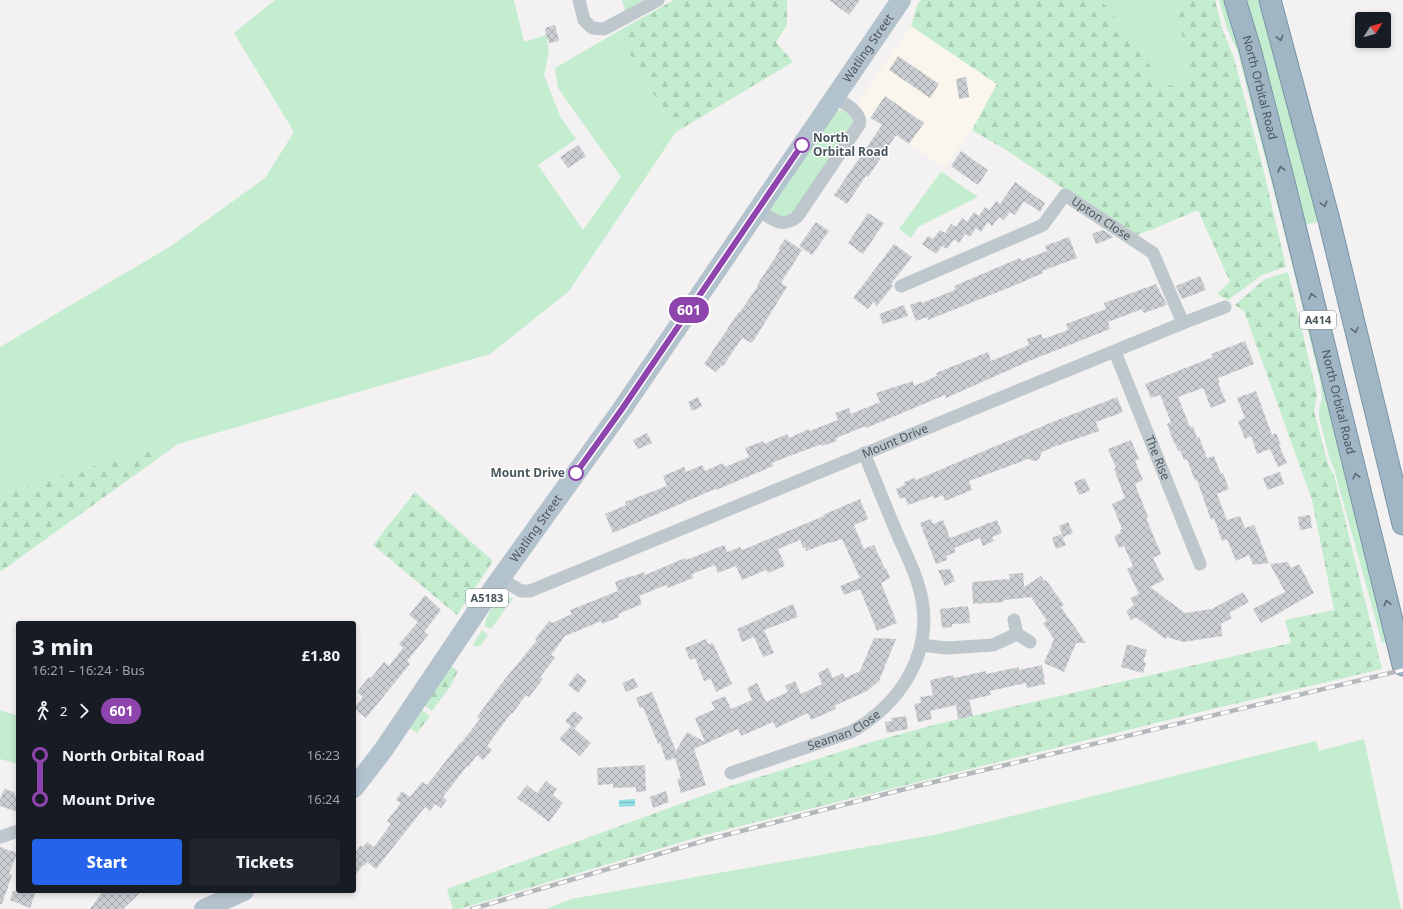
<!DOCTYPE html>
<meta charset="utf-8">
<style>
body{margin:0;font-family:"Noto Sans",sans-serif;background:#20242c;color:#f1f3f6;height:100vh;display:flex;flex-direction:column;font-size:15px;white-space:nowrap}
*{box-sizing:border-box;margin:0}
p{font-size:13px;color:#9ea1a6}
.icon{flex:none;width:22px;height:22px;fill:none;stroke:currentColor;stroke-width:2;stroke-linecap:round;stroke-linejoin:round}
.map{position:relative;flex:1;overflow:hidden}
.side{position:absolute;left:16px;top:621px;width:340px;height:272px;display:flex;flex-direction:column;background:#171b24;border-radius:4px;box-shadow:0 2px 6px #0003}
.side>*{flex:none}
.badge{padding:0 8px;border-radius:13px;font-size:14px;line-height:26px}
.needle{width:26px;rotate:53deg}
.fabs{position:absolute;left:1355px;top:12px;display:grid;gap:8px}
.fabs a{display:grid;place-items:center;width:36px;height:36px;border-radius:4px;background:#171b24;box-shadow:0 2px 6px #0003;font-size:20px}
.map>.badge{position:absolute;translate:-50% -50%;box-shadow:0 0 0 2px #fff}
.legs{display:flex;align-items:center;gap:6px;height:44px;padding:0 16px;font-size:13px}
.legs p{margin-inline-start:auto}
.head{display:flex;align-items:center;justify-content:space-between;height:68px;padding:0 16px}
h1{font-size:22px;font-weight:800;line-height:30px}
.button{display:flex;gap:8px;margin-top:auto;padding:8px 16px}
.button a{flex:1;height:46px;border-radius:4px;background:#2563eb;color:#fff;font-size:16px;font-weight:800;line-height:46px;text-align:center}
.button a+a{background:#20242c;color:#f1f3f6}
ul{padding:0 16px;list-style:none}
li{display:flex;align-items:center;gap:14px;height:44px;font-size:15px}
li i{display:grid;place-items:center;width:6px;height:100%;margin:0 5px;background:currentColor}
li i::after{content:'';width:10px;height:10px;margin:-5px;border:3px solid;border-radius:50%;background:#171b24}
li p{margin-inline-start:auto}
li:first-child i{background:linear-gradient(#0000 50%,currentColor 0)}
li:last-child i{background:linear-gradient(currentColor 50%,#0000 0)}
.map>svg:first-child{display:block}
.commercial{fill:#fbf6ed}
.green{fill:#c4edcf}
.forest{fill:url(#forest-firs)}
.water{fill:url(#water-rules)}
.building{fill:url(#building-cross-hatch)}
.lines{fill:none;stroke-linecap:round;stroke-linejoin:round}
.trunk-casing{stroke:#7894a7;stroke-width:23}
.minor{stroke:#bec7cc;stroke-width:13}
.primary{stroke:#b3c3cd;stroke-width:20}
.trunk{stroke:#a0b6c4;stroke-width:21}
.rail-casing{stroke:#b4b7bb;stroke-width:4.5}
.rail{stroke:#fff;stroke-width:3;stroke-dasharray:9;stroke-linecap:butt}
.oneway{stroke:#5b6972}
.line-1-casing{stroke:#fff;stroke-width:9}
.line-1{stroke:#8e44ad;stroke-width:6}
.stop-1-dot{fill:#fff;stroke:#8e44ad;stroke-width:2}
.labels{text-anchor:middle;stroke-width:3;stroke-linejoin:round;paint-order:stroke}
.shield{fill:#fff;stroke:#80898e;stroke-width:1}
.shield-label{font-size:11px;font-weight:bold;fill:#4a565d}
.street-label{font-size:12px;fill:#4a565d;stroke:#fff}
.stop-label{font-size:12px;font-weight:bold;fill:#4a565d;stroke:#fff;text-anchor:start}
</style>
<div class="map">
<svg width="1403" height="909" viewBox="0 0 1403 909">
<defs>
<pattern id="forest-firs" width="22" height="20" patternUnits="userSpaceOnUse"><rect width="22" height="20" fill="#c4edcf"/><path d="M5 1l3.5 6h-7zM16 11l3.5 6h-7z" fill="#aacdb4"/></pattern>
<pattern id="water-rules" width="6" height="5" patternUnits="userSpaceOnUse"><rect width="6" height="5" fill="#94dee6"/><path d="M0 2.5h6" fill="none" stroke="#7bb7be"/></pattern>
<pattern id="building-cross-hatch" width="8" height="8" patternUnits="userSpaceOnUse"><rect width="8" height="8" fill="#cbcfd3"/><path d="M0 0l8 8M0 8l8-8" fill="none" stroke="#a7abae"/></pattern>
</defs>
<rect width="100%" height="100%" fill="#f3f1f1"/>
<path class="commercial" d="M911,26L997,84L972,130L944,167L854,108Z"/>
<path class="green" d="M275,0H514L524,42L546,35L549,51L544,75L560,116L576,139L538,165L583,230L621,177L558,88L555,68L617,32L676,132L569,291L490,354L178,444L98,465L0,495V347L171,246L265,178L294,132L234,33Z
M622,0H644L625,11Z
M1101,0H1175L1187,62L1184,80L1173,86L1161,82L1130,35Z
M1219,0H1228L1389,642L1382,643L1334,469L1330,460L1319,417V410L1322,398L1320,381L1284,231L1237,50L1227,29Z
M1244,0H1263L1322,221L1303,225Z
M842,110C848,114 852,116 853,124L832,155L812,143L837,111Z
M811,145L830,158L794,212L783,219L771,212L770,205Z
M942,172L978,197L918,227L911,238L899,229L940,173Z
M507,597L513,598L491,629L485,626C485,618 492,607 497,601C500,598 503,598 507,597Z
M482,630L488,635L480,646H475L473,645Z
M0,710L18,716V764L0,759Z
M1364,739L1401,909H546L571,899L939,834L1316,741L1319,751Z"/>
<path class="forest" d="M674,0H789L787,1V25L776,42L793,62L676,132L617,32Z
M921,0H1101L1130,35L1161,82L1173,86L1184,80L1187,62L1175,0H1215L1223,31L1234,58L1263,168L1286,267L1262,275L1228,300L1217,294L1230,282L1198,210L1153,229L1134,236L1003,148L972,130L997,84L911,26L917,5Z
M1288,272L1317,394L1314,411L1328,464L1334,475L1382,669L1196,713L705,835L459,909H453L447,889L724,788L872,742L937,724L1291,643L1285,620L1334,610L1312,500L1244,311L1235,305L1265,279Z
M178,444L0,572V495L98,465Z
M415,492L493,561L457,615L373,545Z
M448,664L458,671L450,687L432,711L421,703Z
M418,707L430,716L417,733L405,725Z"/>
<path class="water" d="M635,799V806L619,807V800Z"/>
<path class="building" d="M829,0H860L849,15Z
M555,25L559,41L549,43L546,35L545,28Z
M898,56L939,84L930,98L889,70Z
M966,77L969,97L959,99L956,79Z
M885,96L924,123L909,144L896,135L868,177L866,176L847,204L834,195L882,125L870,118Z
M578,145L586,156L568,168L560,157Z
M961,151L988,170L978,185L951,166Z
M1015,182L1045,203L1040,212L1024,201L1015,215L1010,212L1004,220L999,217L992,226L988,222L981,232L976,228L970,237L965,234L959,243L954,239L947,249L942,246L936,254L922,244L928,236L933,239L940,230L945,233L951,224L956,227L962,218L967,222L974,212L979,216L985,207L990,210L996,201L1000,204Z
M868,213L884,223L863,254L848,243Z
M816,222L829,231L812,255L799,246Z
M1103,230L1114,237L1096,244L1092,234Z
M1069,237L1077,258L1042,271L1043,273L1018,284L928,320L927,317L916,321L910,305L921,301L922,303L955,290L954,286L1020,258L1021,261L1047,251L1045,246Z
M785,239L802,250L781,283L787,287L752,343L742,338L723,366L722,365L716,372L704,364L736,316L739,312H740L758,286L757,285L780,250L778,249Z
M894,244L912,257L891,284L893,286L876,307L874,301L868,309L853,298Z
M1200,276L1206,290L1182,299L1176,286Z
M1156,284L1167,305L1144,313L1142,309L1108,322L1110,329L1029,361L946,398L945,395L866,428V426L836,438L837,441L822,446V444L784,458L772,463L773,466L716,490L715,489L613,533L605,514L626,505L625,502L667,486L663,476L684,467L686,472L702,465L705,471L723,463L725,467L749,457L745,448L763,441L764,444L787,434L789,438L809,429V431L838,420L835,413L849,408L851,414L880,402L876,393L913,381L914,386L937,376L936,373L988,352L991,361L1029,345L1027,339L1041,334L1043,339L1068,330L1066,324L1106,309L1104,303Z
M904,305L908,316L883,324L879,314Z
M1245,341L1254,364L1218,378L1220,383H1218L1226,402L1211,408L1203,388L1178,397L1190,427L1193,426L1197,438L1199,437L1207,458L1214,456L1221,474L1223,473L1229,489L1217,494L1227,520L1240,516L1245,528L1254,525L1269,563L1253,565L1249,555L1236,561L1227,539L1222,541L1214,518L1211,520L1197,480L1195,481L1187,459L1184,460L1180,450L1178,451L1175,443H1174L1167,424L1171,422L1160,395L1151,398L1145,384L1213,357L1211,354Z
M1256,391L1272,435L1276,433L1281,445H1279L1287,463L1278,467L1270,449L1257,454L1251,436L1245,439L1238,421L1245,418L1237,398Z
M698,397L702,406L692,411L688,402Z
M1117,397L1123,412L1096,422L1099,431L1056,446L1042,452L1039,459L1035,461L1028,459L969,481L972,490L945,501L943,495L934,499L933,496L908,505L905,497L900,499L896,489L905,485L904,482L915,478L916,480L1050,423Z
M647,433L652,443L638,449L633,440Z
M1131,440L1139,459L1135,461L1143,480L1135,484L1148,517L1146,518L1161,554L1153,558L1164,580L1150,587L1185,613L1212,609L1243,592L1249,602L1229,613L1232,618L1221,624L1222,636L1183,642L1167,637L1165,639L1136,617L1131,620L1126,611L1134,605L1130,598L1139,594L1127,569L1133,566L1124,546L1119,548L1114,536L1121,533L1120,530L1122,529L1112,504L1125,498L1114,469L1116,468L1108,449Z
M1280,472L1284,484L1268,490L1263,478Z
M1085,478L1090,491L1079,495L1074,482Z
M860,499L868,519L854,525L864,549L874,545L885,569L886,568L890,578L881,583L897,623L877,631L860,589L844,595L840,586L860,578L842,539L831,543L830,542L806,551L805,547L803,548L800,540L778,549L785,566L768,573L766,570L742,580L736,566L718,573L715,565L692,574L693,578L668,588L666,585L639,596L642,604L618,614L619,617L602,624L601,621L565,636L551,655L555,658L540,677L543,679L529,697L526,695L512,714L511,713L487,746L492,750L483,760L477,755L468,767L467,766L443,797L447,800L441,808L435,804L430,811L425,807L376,869L367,862L364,866L363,865L354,877V854L361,845L363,847L367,842L374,847L391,824L387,821L401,803L396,800L402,791L410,797L422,782L427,785L460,743H461L480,719L477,717L501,684L537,640L535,639L549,621L552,623L572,614L570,610L618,591L615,582L631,576V577L644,572L645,575L685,558L686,560L724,545L727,552L740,547L742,550L747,548L824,516L823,515Z
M1310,515L1312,528L1300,530L1298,517Z
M931,519L933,524L943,520L950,538L997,520L1002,533L992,537L994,541L983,546L980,538L954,548L956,552L946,556L947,560L936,564L920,523Z
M1068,522L1073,533L1063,537L1059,526Z
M1061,534L1066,545L1056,549L1052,538Z
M1288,562L1291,568L1299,564L1314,593L1261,623L1253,609L1285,592L1270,564Z
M950,569L955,581L945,586L938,570Z
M1023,573L1024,587L1041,576L1044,581L1046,580L1064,605L1061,607L1086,643H1076L1064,672L1044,663L1054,639L1043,623L1047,621L1031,597L1004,600V602L973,604L972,582L1010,579L1009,574Z
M425,595L441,610L424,632L428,635L407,661L410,664L366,718L354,708L363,697L357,692L369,677L371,678L384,662L389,666L403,648L399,644L418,622L409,615Z
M793,604L798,617L764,630L774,653L763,657L754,637L742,642L737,629Z
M967,606L969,610L970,623L952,624V627L942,628L940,609Z
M874,638L896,639L879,681L867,691L834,706L836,709L811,720L808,713L776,728L773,722L741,736L738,729L694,749L706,785L681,793L677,779L681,778L675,758L666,761L660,743L658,744L643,707L640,708L636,698L652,692L676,751L687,732L705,742L695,718L715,709L711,702L725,696L731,709L752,700L747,688L757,683L766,702L788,692L785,686L795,681L801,694L822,684L818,673L828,668L833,678L843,673L845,678L860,671Z
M706,639L708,644L713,643L732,684L716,692L711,679L704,681L695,658L690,660L685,648Z
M1127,644L1147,650L1143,662L1146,663L1143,673L1121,667Z
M1042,665L1045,684L1027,688L1026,683L990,691L991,695L969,700L973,716L958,719L956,705L930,711L932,719L918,722L914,704L921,703L920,697L933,695L930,680L953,675L954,678L986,671V674L1019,667V670Z
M577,673L587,681L578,693L568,685Z
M634,678L638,687L626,692L622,683Z
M574,711L583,718L574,729L565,721Z
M906,716L908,729L887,733L885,722L892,721L891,718Z
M571,726L591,743L580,756L559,739Z
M645,765L646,791L636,792V787L613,788V784L598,785L597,768Z
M546,781L557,789L553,795L563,803L549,822L517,798L527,785L537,793Z
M4,789L15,792L14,794L18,796V812L0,806V800Z
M666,791L669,802L653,808L650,797Z
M0,847L17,853L9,874L12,875L2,904H0Z
M13,891H36L30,908L10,900Z
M103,891H142L123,909H90Z"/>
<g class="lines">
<g class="trunk-casing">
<g id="trunk">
<path id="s6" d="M1235,0L1250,49L1285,186L1403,665"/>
<path d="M1270,0L1329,220L1403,524"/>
</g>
</g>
<g class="minor">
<path d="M579,0L584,20L592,28L604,29L658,0"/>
<path d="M758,210C774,219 780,229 797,217L859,125C863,112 843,103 835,97"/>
<path id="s1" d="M901,286L1043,225L1065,195L1153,253L1183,323"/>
<path id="s2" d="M1115,352L1200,564"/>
<path id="s3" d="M501,579L521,591H530L1183,323L1225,307"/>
<path d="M1017,634L1030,642"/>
<path d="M921,645L947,648L993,645L1017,634L1014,620"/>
<path id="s4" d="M731,773L851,732C899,705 932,656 922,600C918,578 908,558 899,538C887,510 876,482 864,453"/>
<path d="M0,837L18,831"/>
</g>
<g class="primary">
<path id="s5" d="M354,788L384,749L479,608L622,409L901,0"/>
<path d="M204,909L244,891"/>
</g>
<use href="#trunk" class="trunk"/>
<g class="rail-casing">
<path id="rail" d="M472,909L710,839L909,788L1403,670"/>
</g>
<use href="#rail" class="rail"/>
</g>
<defs><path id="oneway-chevron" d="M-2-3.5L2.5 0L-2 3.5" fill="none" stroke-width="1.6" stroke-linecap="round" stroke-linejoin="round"/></defs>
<g class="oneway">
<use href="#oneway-chevron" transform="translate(1280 38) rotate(75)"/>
<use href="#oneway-chevron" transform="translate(1281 169) rotate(-105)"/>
<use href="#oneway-chevron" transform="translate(1324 204) rotate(75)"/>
<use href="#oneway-chevron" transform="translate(1312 296) rotate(-104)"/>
<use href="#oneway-chevron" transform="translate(1355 330) rotate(76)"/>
<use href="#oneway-chevron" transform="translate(1356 476) rotate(-104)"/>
<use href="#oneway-chevron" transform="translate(1387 603) rotate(-104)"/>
</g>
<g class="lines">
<g class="line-1-casing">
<path id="line-1" d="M576,473L622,409L802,145"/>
</g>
<use href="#line-1" class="line-1"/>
</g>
<g class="stop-1-dot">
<circle cx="802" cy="145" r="7"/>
<circle cx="576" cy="473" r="7"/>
</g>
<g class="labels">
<g class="shield">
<rect x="1300" y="311" width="36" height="18" rx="3"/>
<rect x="466" y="589" width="42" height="18" rx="3"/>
</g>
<g class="shield-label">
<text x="1318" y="324">A414</text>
<text x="487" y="602">A5183</text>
</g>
<g class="street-label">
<text dy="4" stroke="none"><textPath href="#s5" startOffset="901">Watling Street</textPath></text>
<text dy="4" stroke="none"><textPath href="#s6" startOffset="91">North Orbital Road</textPath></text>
<text dy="4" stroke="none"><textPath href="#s1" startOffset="235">Upton Close</textPath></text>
<text dy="4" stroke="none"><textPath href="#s6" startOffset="415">North Orbital Road</textPath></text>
<text dy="4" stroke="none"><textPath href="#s3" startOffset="427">Mount Drive</textPath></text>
<text dy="4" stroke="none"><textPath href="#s2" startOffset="114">The Rise</textPath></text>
<text dy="4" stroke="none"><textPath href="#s5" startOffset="317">Watling Street</textPath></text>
<text dy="4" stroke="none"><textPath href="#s4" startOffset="121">Seaman Close</textPath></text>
</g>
<g class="stop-label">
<text x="813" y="142">North<tspan x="813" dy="14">Orbital Road</tspan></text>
<text x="565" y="477" text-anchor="end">Mount Drive</text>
</g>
</g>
</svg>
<div class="fabs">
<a><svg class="needle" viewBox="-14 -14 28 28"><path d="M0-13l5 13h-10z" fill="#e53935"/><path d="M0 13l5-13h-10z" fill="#9ea1a6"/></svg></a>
</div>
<b class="badge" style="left:689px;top:310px;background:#8e44ad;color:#fff">601</b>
<section class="side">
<div class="head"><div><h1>3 min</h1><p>16:21 – 16:24 · Bus</p></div><b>£1.80</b></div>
<div class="legs"><svg class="icon" aria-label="walk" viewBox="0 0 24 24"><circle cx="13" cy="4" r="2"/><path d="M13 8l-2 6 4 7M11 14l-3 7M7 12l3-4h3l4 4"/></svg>2<svg class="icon" aria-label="forward" viewBox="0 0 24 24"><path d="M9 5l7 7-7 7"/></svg><b class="badge" style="background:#8e44ad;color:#fff">601</b></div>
<ul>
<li><i style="color:#8e44ad"></i><b>North Orbital Road</b><p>16:23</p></li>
<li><i style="color:#8e44ad"></i><b>Mount Drive</b><p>16:24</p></li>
</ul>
<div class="button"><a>Start</a><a>Tickets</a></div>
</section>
</div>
